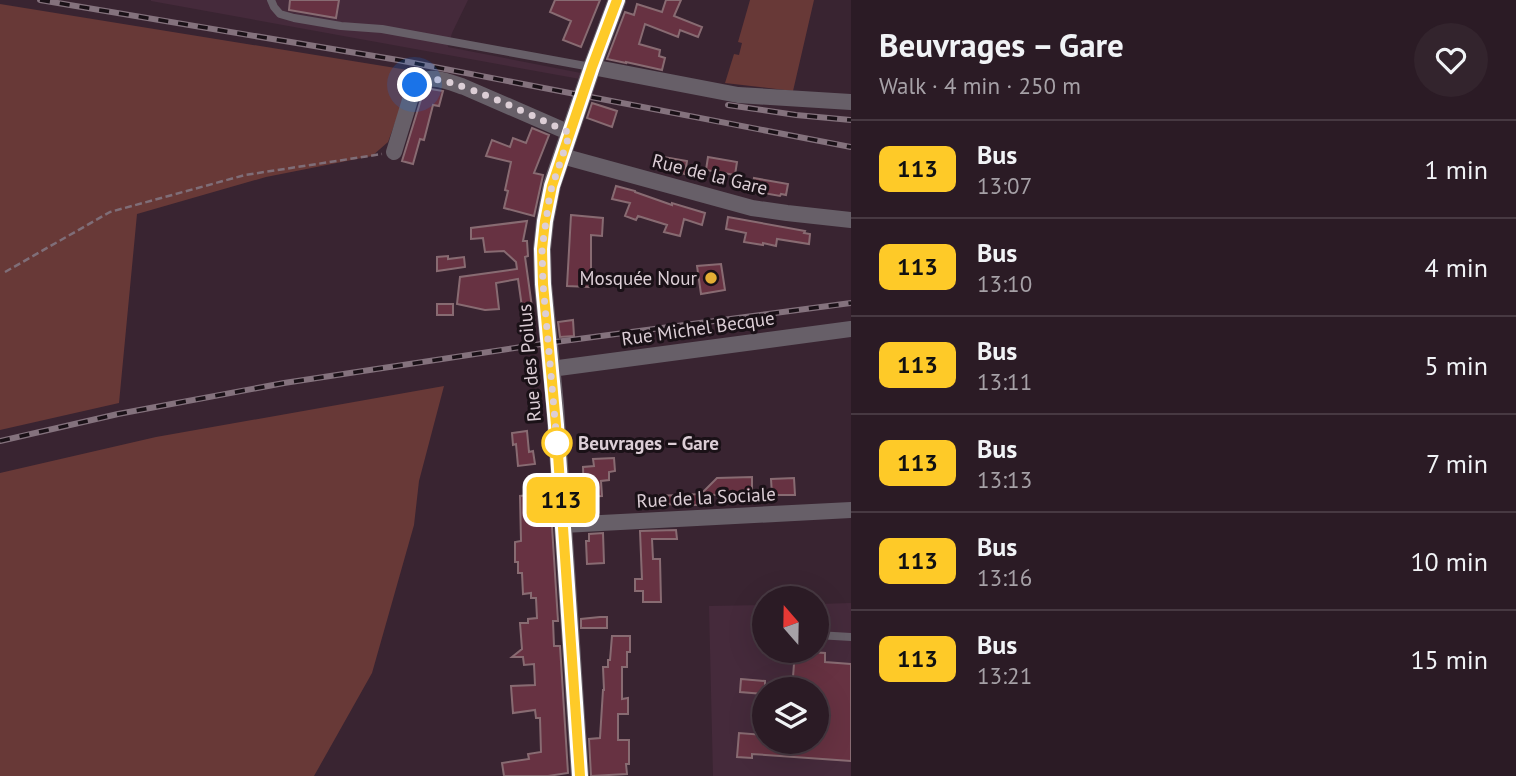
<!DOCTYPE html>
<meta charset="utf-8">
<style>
body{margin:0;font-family:"PT Sans",sans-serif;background:#33242d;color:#f1f3f6;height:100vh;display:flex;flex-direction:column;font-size:26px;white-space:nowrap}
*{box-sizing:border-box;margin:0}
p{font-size:23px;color:#a6a1a7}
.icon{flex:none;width:38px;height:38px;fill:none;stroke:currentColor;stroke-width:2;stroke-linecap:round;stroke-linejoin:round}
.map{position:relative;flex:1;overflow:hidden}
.panel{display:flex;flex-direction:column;background:#2b1b25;width:665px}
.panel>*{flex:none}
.badge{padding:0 14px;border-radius:10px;font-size:24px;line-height:46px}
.needle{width:46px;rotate:340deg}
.fabs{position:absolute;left:752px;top:586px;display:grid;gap:14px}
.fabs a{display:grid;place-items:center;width:77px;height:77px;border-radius:50%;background:#2b1b25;box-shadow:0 7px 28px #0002,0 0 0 2px #473942;font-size:35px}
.you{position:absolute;width:35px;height:35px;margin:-18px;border:5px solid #fff;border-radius:50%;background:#1a73e8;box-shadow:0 0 0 10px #1a73e833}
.map>.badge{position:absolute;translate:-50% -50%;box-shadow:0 0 0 4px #fff}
.round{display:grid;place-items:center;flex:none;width:74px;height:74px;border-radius:37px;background:#33242d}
.head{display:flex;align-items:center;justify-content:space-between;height:119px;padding:0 28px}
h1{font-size:33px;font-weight:800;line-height:52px}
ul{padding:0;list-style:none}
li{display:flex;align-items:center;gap:21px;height:98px;padding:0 28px;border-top:2px solid #473942}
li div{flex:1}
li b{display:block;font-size:26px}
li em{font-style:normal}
li .badge{min-width:77px;font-weight:700;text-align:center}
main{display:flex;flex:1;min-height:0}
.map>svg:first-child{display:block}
.built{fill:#452a3b;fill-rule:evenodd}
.green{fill:#683937}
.building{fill:#673242;stroke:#886b72;stroke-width:2}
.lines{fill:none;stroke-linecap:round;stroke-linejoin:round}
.path{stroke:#7f6e78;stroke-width:2.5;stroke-dasharray:7 3.5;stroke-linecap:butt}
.service{stroke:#675f68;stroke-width:8}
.minor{stroke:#675f68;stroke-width:16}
.tertiary{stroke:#675f68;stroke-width:18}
.rail-casing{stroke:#84727d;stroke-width:6}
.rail{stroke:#1a1117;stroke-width:3.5;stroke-dasharray:10;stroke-linecap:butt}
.line-casing{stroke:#fff;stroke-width:16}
.line{stroke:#feca28;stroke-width:10}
.walk{stroke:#dcced6;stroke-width:7;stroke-dasharray:0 12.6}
.poi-dot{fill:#e4ad35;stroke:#1a1117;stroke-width:2.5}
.stop-dot{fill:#fff;stroke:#feca28;stroke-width:3.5}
.labels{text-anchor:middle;stroke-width:6;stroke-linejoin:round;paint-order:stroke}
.street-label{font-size:19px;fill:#dcced6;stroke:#1a1117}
.poi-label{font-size:19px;fill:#dcced6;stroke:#1a1117;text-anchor:end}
.stop-label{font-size:19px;font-weight:bold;fill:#dcced6;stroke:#1a1117;text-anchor:start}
</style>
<main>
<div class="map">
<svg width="851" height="776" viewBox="0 0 851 776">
<rect width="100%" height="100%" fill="#392431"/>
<path class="built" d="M151,0H468L452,33L448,47L581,73L580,79L151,1Z
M851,603V776H713L709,606L765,605V651H817V604ZM765,690H817V742H765Z"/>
<path class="green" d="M750,0H814L793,91L725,83L734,54L739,55L742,43L738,42Z
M0,4L414,71L388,142L372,156L266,177L137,214L119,403L0,430Z
M444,386L419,481L414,525L372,673L314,776H0V473L156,437Z"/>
<path class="building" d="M290,0H339L336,18L289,10Z
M555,0H600L581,47L563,40L571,21L550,12Z
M666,0H681L674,16L702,27L698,37L680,30L678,37L645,24L639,44L660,50L659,56L665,58L662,70L626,62V63L607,59L625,12L634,15L637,4L662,12Z
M431,89L443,91L439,106L433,105L424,140L420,139L413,164L402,161L423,93Z
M592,103L617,111L612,127L587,118Z
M532,128L549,135L534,173L543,175L534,216L504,208L508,191L505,190L511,162L486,156L492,140L510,147L513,138L526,143Z
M658,156L687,161L685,174L656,168Z
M708,157L737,162L735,175L706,170Z
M754,178L788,184L786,195L781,194L780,196L752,191Z
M616,186L635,191V192L672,205V203L705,213L702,225L684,219L680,236L664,232L667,225L638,216L636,220L625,216L630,203L612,199Z
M571,215L603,218L602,236L591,235V276H589V287L567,286Z
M728,217L805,231L804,233L810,234L809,244L777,239L776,246L763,243V245L744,242L746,233L726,229Z
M527,221L523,241H527L528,256L525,257L532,307H522L518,279L496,283L499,309L485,310L457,304L460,277L517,269L516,262L504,251L485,252L483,238L471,239V228Z
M448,256V259L464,257L465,267L437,271V257Z
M721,264L725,290L701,294L697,266Z
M437,304H453V315H437Z
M573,320L574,336L560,337L558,322Z
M527,431L529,452L533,451L535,464L518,466L516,444L513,445L512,433Z
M614,458L615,471L609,472V480L601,481L602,496L584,497L583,467L594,466L593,459Z
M752,477V494L709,495L698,505L658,504L657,496L701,494L717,478Z
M794,478L795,495H772L771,479Z
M538,494L540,512L551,511L558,621H553L554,646H560L568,773L548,776H504L502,763L529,759L528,754L541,752L540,718H536L535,710L513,713L511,686L535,685L534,664L524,665L523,657H512L522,649L520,623H528V619L537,618L536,598H531V593L523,594L522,573H518V562H515V542L521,541L520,496Z
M676,530L677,539H652L653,559H660L661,602H643V591H635V579H642L640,531Z
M603,533L604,563L587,564L586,541H589V534Z
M600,617H607V628H581V619Z
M612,636H630V652H627V667H622V699L628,698V714H618V740H629V764H626L627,774L591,776L589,739L600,738L603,690H604L603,667H608V660H610Z
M795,651L825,653V662L851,664V761L752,754V758L737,757L739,733L765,735V742H817V690H792Z
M741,679L765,681V694L740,692Z"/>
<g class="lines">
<path class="path" d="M5,272L110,212L245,175L382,154"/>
<path class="service" d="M271,0L274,7L280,14L294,18L341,26L382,29L591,67
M817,635L851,637"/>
<path class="minor" d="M592,67L738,95L851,102
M394,152L414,87C425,71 449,82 464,87L570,133
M562,156L752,208L787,213L851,220
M551,369L851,329
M563,525L851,510"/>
<path class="tertiary" d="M580,776L555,406L543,284L542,249L545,221L552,185L592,67L617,0"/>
<g class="rail-casing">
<path id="rail" d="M40,0L398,60L851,147
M728,105L796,115L851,120
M0,441L118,414L284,383L548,343L851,303"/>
</g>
<use href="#rail" class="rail"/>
</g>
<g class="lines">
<g class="line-casing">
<path id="line" d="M580,776L556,425L543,284L542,249L545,221L552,186L592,67L617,0"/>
</g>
<use href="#line" class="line"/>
<path class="walk" d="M415,85C419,81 419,79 424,79C449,74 543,121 570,133L550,193L542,249L543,284L557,443"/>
</g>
<circle class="poi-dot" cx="711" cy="278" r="7"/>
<circle class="stop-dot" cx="557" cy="443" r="14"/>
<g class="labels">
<g class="street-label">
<text transform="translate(710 174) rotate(14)" y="7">Rue de la Gare</text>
<text transform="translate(698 328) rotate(-8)" y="7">Rue Michel Becque</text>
<text transform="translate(529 363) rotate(-95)" y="7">Rue des Poilus</text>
<text transform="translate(706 497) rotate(-3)" y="7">Rue de la Sociale</text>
</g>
<g class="poi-label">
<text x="697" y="285">Mosquée Nour</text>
</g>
<g class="stop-label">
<text x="578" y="450">Beuvrages – Gare</text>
</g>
</g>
</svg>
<div class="fabs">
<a><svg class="needle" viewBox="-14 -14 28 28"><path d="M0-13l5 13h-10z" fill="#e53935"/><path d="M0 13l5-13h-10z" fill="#a6a1a7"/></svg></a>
<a><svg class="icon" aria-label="layers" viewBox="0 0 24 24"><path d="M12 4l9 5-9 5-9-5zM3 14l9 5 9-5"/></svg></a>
</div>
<div class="you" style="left:415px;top:85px"></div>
<b class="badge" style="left:561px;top:500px;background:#feca28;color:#111">113</b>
</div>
<section class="panel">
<div class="head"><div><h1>Beuvrages – Gare</h1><p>Walk · 4 min · 250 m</p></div><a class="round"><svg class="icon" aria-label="heart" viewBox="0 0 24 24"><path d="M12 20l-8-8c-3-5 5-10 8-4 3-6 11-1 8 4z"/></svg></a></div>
<ul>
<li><span class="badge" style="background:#feca28;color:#111">113</span><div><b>Bus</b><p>13:07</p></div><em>1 min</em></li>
<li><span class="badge" style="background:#feca28;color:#111">113</span><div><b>Bus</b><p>13:10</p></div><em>4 min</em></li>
<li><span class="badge" style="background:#feca28;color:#111">113</span><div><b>Bus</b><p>13:11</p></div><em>5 min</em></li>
<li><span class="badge" style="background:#feca28;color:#111">113</span><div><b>Bus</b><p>13:13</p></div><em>7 min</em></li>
<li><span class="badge" style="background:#feca28;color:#111">113</span><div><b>Bus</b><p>13:16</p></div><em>10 min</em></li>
<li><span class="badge" style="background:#feca28;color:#111">113</span><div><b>Bus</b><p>13:21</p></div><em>15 min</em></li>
</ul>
</section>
</main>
